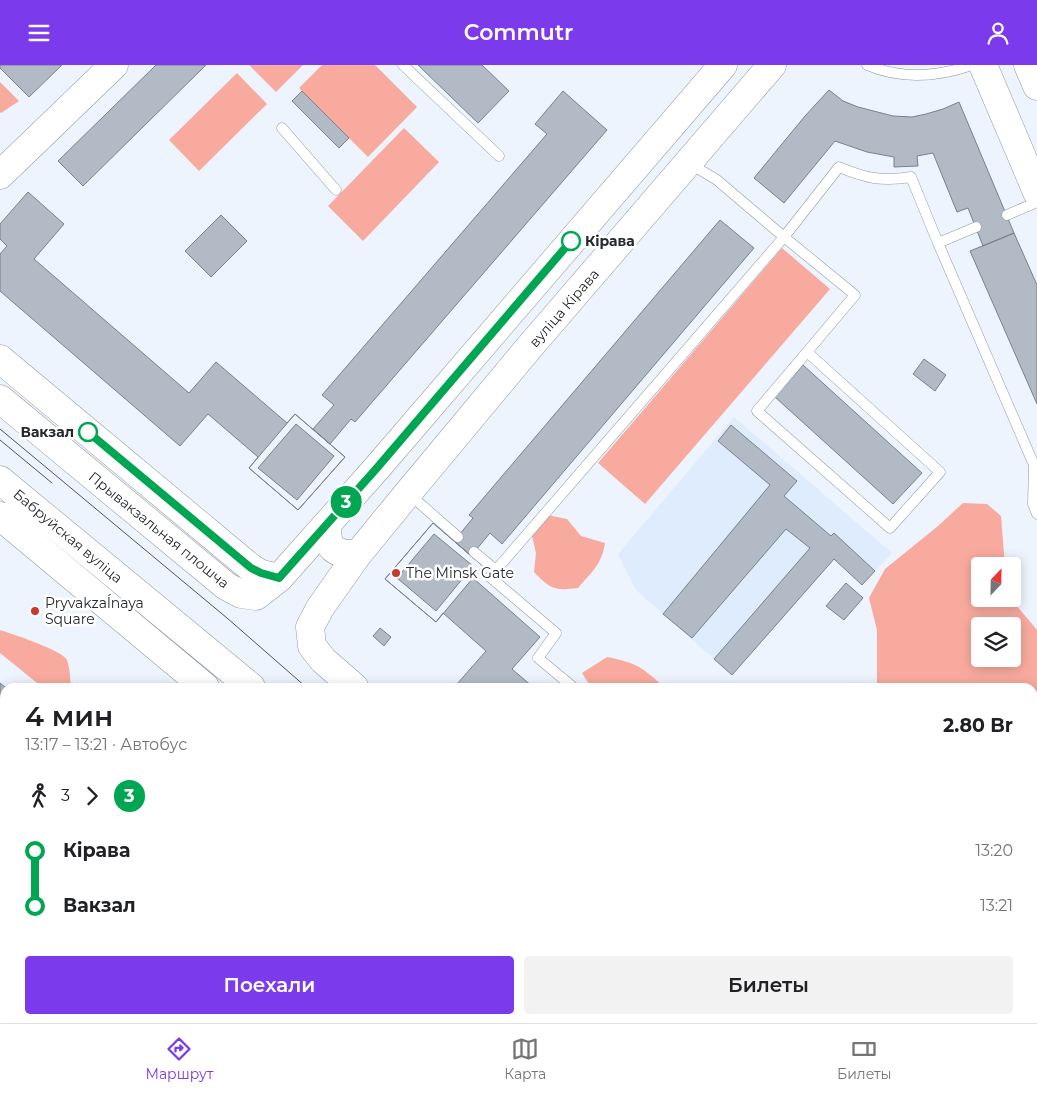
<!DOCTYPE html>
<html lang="ru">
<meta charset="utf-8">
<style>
body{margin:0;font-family:Montserrat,sans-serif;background:#f2f2f2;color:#202124;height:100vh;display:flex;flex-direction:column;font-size:19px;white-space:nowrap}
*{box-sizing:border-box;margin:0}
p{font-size:16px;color:#757577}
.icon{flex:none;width:28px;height:28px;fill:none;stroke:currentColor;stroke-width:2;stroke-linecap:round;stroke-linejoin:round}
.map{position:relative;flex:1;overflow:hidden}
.sheet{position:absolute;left:0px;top:618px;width:1038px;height:341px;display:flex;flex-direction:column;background:#fff;border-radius:15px 15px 0 0;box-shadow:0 2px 12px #0003}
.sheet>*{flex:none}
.badge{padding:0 10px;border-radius:16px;font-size:18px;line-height:32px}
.needle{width:32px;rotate:22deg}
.buttons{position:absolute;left:971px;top:492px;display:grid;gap:10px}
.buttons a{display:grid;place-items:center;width:50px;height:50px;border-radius:5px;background:#fff;box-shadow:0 2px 12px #0003;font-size:25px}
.map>.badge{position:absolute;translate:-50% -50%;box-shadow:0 0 0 2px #fff}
.legs{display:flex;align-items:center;gap:8px;height:55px;padding:0 25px;font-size:16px}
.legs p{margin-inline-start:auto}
.headline{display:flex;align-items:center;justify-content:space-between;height:85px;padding:0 25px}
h1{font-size:28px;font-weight:600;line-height:38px}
.cta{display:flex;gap:10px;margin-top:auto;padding:10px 25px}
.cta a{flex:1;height:58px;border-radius:5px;background:#7c3aed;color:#fff;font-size:20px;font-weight:600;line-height:58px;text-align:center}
.cta a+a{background:#f2f2f2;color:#202124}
ul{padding:0 25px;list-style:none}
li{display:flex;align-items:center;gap:18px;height:55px;font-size:19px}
li i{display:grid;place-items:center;width:8px;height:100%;margin:0 6px;background:currentColor}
li i::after{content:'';width:12px;height:12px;margin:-6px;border:4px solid;border-radius:50%;background:#fff}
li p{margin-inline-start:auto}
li:first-child i{background:linear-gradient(#0000 50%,currentColor 0)}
li:last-child i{background:linear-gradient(currentColor 50%,#0000 0)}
header{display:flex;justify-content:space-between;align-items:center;height:65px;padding:0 25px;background:#7c3aed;color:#fff;font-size:22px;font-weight:600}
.tabs{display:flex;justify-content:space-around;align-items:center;height:70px;border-top:1px solid #e0e0e0;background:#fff;font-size:14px;color:#757577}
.tabs a{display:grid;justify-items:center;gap:2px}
.tabs .on{color:#7c3aed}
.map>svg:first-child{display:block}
.built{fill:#deecfd}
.green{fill:#f9aa9e;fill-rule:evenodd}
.building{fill:#b2bbc5;stroke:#78818a;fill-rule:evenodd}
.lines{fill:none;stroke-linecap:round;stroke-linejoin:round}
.lane-casing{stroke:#9199a3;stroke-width:11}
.secondary-casing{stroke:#9199a3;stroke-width:29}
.primary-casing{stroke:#9199a3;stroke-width:29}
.lane{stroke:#fff;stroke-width:10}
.secondary{stroke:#fff;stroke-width:28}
.primary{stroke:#fff;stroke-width:28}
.tram{stroke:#4e5358;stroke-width:1}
.rail-casing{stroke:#4e5358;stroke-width:5.5}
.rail{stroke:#fff;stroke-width:4;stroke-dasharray:11;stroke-linecap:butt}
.line-1-casing{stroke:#fff;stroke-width:11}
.line-1{stroke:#00a651;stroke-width:8}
.stop-1-dot{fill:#fff;stroke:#00a651;stroke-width:2.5}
.poi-dot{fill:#c73a2d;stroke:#fff;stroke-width:2}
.labels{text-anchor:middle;stroke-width:5;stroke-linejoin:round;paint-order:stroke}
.stop-label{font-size:14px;font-weight:bold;fill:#25292d;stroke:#fff;text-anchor:start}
.street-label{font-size:14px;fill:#25292d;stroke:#fff}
.poi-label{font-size:14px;fill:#25292d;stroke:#fff;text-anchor:start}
</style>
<header><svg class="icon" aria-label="menu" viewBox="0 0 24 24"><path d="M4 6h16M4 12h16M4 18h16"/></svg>Commutr<svg class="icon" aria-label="person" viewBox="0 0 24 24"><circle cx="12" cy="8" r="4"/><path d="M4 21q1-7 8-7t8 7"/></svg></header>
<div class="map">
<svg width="1037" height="958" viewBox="0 0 1037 958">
<rect width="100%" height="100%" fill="#edf4fd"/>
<path class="built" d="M734,352L892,488L862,520L834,494L732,610L636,525L618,489Z"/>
<path class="green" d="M249,0H303L276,27Z
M322,0H375L417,42L368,92L299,23Z
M237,8L267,39L199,106L169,75Z
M0,17L19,36L1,48L0,47Z
M404,63L439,97L363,176L328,141Z
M782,183L830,224L645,439L598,398Z
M963,438L987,439L1001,451L1005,501H980V534H1011L1037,565V672H1033L1032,622H877V565L869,533L885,504L938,461ZM980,561H1012V594H980Z
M547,450L567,454L581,471L605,478C602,499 591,508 578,523C555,526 550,524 534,507L536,488L532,471Z
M0,565C12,569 62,585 67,595C70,603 70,614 71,622H42L0,588Z
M607,592C637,598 642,602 664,622H591L582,608Z"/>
<path class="building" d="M0,0H62L29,32L0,3Z
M156,0H206L83,121L58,96Z
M418,0H482L509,26L478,58Z
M829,25L843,36L858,42L893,51L912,52L926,49L943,44L959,37L1014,168L983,181L968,143L957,147L933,88L917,91L918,101L894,102V92L867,87L835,76L784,138L754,113L805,51Z
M302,26L349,73L339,83L292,36Z
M563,26L607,65L355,357L351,354L330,379L313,364L334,340L322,330L547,69L535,59Z
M28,127L64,159L34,194L189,328L216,297L287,358L295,349L345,392L298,445L249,403L258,392L208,349L180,381L0,226V189L7,181L0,174V159Z
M221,150L247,176L211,212L185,186Z
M720,155L754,183L502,479L490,468L471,491L454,476L473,453L469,450Z
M1014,168L1037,220V339L970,186Z
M924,294L946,310L935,326L913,309Z
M803,300L922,408L893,439L775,332Z
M295,349L345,392L298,445L249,403ZM296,359L334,391L297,435L258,403Z
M731,360L797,416L784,431L831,471L834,468L875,506L862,520L834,494L732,610L714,594L810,483L786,464L692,573L663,549L770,420L718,376Z
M433,458L483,501L436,557L385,514ZM434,469L473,501L436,546L397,513Z
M433,458L483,501L473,513L540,572L512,604L533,622H462L457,619L486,586L443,548L436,557L385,514Z
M846,518L863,533L844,555L826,541Z
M380,563L391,572L384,581L373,571Z
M0,618L5,622V954H11L7,958H0Z
M1037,709V755L1032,756V710Z
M1037,875V923L1032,924V876Z
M13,954H30L35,958H18Z
M122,954H137L143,958H128Z
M168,954H259L258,958H174Z
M287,954H397L398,958H288Z
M726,954H784L780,958H722Z"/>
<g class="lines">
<g class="lane-casing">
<path id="lane" d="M403,0L499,91
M867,0C902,15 937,12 972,0
M282,63L336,125
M1007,150L1037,137
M976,162L938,178L1034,400L1033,439L1037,449
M807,287L757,346L890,463L940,407L807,287L855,230L784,172L839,102C865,113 882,117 911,112L938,178
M408,428L458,472
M474,487L496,505
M573,622L538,593L556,568L490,512L784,172L717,115L689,98
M1032,694L1037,693
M1032,934L1037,933
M885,954L886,958
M928,958L947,954"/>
</g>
<g class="secondary-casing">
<path id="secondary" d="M0,110L114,0
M0,294L251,503L261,509L279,513
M0,334L226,521L241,529L256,531L279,513L376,404L723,0
M327,459C326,483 334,490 358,489
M354,622L323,595L312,581L310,562L320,543L358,489L408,428L527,285L772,0
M570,954L574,958
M615,954L619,958
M657,954L658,958"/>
</g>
<g class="primary-casing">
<path id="primary" d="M983,0L1037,127
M1028,0L1037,21
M0,415L251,622
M0,451L205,622
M1032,791L1037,790
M1032,835L1037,834
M677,958L679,954"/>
</g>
<use href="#lane" class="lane"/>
<use href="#secondary" class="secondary"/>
<use href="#primary" class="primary"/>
<path class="tram" d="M0,364L227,553L306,622
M0,375L52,418
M1032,802L1037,801
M1032,812L1037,811"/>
<g class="rail-casing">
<path id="rail" d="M81,954L87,958
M151,954L156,958"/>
</g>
<use href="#rail" class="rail"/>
</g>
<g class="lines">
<g class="line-1-casing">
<path id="line-1" d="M88,367L251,503L261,508L279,513L376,404L571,176"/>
</g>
<use href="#line-1" class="line-1"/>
</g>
<g class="stop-1-dot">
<circle cx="571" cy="176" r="9"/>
<circle cx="88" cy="367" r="9"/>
</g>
<g class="poi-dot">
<circle cx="396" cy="508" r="5"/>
<circle cx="35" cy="546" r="5"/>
</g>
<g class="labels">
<g class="stop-label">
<text x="585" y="181">Кірава</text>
<text x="74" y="372" text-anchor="end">Вакзал</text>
</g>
<g class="street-label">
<text transform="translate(564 243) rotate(-49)" y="5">вуліца Кірава</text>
<text transform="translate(159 465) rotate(39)" y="5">Прывакзальная плошча</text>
<text transform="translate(68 471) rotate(40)" y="5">Бабруйская вуліца</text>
</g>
<g class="poi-label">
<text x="406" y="513">The Minsk Gate</text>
<text x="45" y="543">Pryvakzaĺnaya<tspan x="45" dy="16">Square</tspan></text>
</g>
</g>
</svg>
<div class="buttons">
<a><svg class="needle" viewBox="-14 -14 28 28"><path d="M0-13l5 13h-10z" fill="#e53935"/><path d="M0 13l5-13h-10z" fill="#757577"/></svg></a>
<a><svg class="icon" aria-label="layers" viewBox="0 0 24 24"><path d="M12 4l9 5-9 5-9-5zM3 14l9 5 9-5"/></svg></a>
</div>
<b class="badge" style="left:346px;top:437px;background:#00a651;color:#fff">3</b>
<section class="sheet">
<div class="headline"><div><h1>4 мин</h1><p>13:17 – 13:21 · Автобус</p></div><b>2.80 Br</b></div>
<div class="legs"><svg class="icon" aria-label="walk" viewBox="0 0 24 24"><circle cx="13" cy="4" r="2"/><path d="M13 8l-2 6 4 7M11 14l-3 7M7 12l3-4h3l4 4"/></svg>3<svg class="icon" aria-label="forward" viewBox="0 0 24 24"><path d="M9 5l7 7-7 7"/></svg><b class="badge" style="background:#00a651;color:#fff">3</b></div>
<ul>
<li><i style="color:#00a651"></i><b>Кірава</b><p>13:20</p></li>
<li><i style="color:#00a651"></i><b>Вакзал</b><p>13:21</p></li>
</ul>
<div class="cta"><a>Поехали</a><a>Билеты</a></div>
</section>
</div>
<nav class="tabs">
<a class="on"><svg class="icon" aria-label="directions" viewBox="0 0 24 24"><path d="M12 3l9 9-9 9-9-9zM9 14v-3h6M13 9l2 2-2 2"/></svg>Маршрут</a>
<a><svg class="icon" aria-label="map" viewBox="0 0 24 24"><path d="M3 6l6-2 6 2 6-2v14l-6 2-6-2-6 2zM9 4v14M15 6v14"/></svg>Карта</a>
<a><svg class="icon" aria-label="tickets" viewBox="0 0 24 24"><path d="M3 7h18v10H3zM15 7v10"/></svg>Билеты</a>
</nav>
